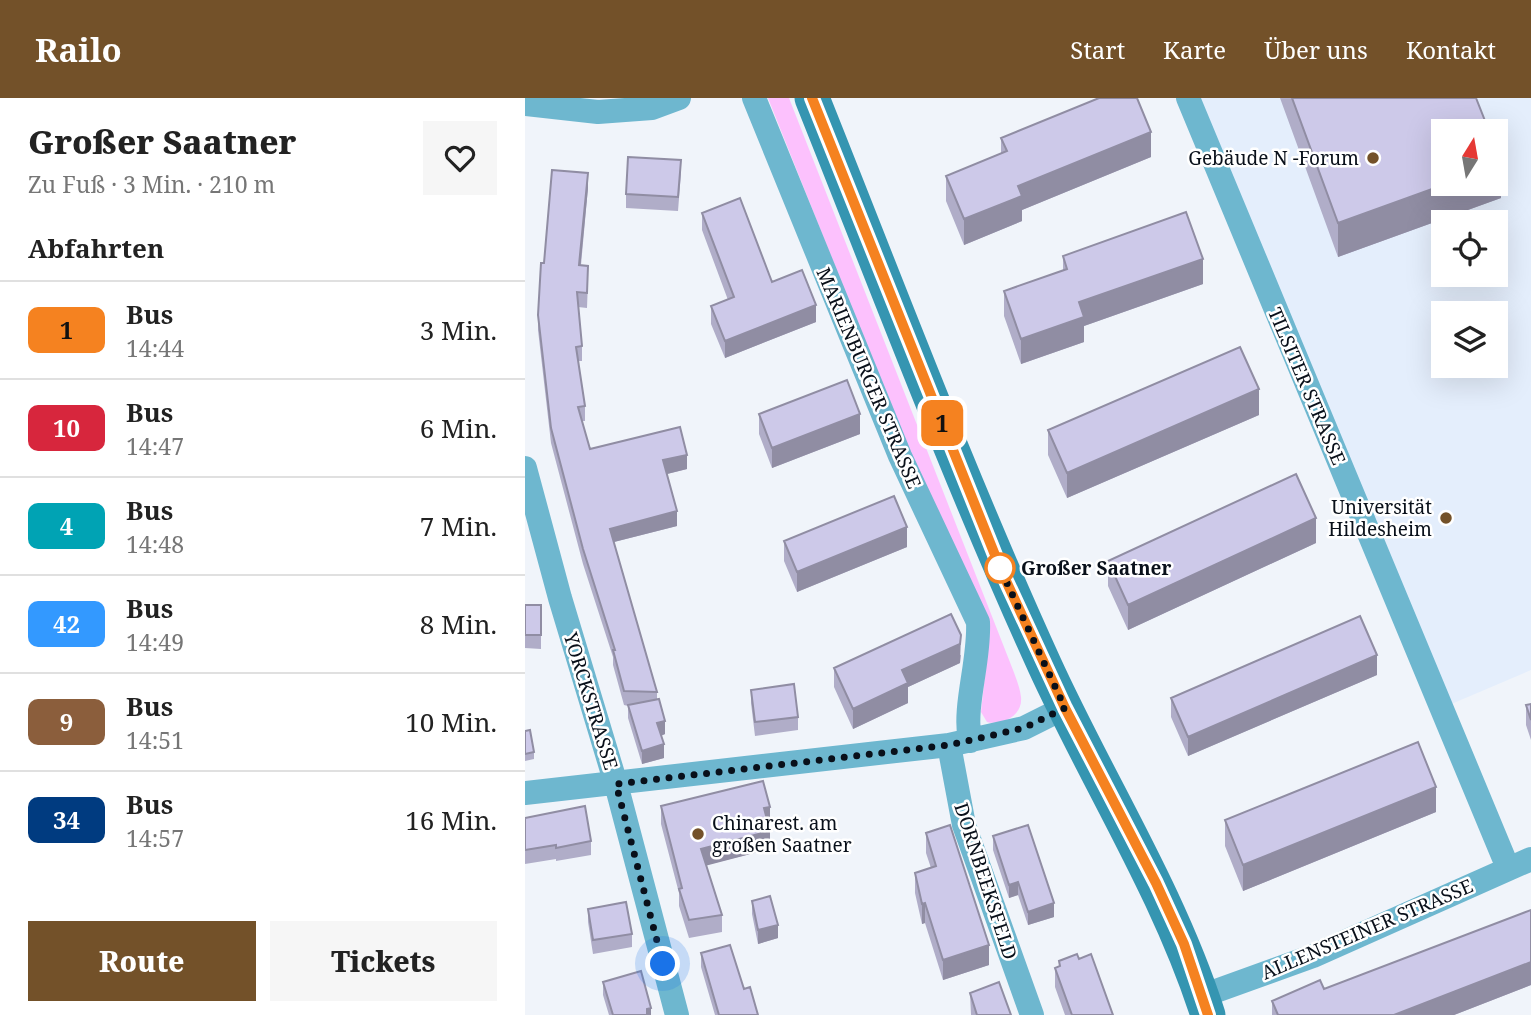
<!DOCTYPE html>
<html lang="de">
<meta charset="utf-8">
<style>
body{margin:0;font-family:"Noto Serif",serif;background:#f6f6f6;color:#222;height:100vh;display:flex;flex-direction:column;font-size:26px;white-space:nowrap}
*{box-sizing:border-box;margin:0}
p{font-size:23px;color:#767676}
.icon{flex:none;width:38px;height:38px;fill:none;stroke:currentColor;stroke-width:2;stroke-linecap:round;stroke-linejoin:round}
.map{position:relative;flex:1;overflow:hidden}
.side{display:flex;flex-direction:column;background:#fff;width:525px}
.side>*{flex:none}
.badge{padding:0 14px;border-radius:10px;font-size:24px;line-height:46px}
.needle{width:46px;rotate:11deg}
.tools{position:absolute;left:906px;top:21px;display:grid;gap:14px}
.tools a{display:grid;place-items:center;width:77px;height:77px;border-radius:0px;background:#fff;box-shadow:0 7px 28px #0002;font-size:35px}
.you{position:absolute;width:35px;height:35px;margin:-18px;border:5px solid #fff;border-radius:50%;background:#1a73e8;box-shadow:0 0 0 10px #1a73e833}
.map>.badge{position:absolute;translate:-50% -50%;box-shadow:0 0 0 4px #fff}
h2{padding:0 28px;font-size:26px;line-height:63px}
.round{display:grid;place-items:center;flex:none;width:74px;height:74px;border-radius:0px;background:#f6f6f6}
.headline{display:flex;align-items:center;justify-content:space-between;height:119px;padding:0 28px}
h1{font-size:33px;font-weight:800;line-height:52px}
.button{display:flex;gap:14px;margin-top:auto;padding:14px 28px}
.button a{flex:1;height:80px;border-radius:0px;background:#735129;color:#fff;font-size:28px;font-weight:800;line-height:80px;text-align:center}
.button a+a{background:#f6f6f6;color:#222}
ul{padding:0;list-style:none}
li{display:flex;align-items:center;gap:21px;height:98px;padding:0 28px;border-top:2px solid #e0e0e0}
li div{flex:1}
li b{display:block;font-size:26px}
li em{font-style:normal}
li .badge{min-width:77px;font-weight:700;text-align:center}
header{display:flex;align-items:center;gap:42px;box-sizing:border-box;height:98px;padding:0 35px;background:#735129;color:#fff}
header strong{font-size:33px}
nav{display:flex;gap:38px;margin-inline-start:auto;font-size:24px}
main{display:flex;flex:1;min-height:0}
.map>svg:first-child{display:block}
.built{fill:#e4eefc;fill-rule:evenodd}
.green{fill:#fcc1fd}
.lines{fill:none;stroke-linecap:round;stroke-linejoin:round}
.street{stroke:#6eb7cf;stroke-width:24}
.secondary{stroke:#3595b1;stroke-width:35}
.wall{fill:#b0adc8}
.shaded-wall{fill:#908da3}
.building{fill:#cdc9e9;stroke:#908da3;stroke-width:2}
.line-casing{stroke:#fff;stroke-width:16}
.line{stroke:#f58220;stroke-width:10}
.walk{stroke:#09101a;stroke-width:7;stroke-dasharray:0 12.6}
.poi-dot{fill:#735129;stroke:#fff;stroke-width:2.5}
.stop-dot{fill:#fff;stroke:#f58220;stroke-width:3.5}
.labels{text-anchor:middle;stroke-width:5;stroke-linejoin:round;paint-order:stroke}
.poi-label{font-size:19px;fill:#09101a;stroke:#fff;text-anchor:end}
.street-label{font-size:19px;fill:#09101a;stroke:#fff}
.stop-label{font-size:19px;font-weight:bold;fill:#09101a;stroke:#fff;text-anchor:start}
</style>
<header>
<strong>Railo</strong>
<nav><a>Start</a><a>Karte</a><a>Über uns</a><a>Kontakt</a></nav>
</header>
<main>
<section class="side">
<div class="headline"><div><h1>Großer Saatner</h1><p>Zu Fuß · 3 Min. · 210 m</p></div><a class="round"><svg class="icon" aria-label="heart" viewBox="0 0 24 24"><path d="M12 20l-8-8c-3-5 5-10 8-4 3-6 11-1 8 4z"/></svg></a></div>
<h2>Abfahrten</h2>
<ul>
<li><span class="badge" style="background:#f58220;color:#111">1</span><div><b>Bus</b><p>14:44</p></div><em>3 Min.</em></li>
<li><span class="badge" style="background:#d7263d;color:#fff">10</span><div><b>Bus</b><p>14:47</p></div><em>6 Min.</em></li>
<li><span class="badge" style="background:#00a3b4;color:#fff">4</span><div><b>Bus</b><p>14:48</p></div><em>7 Min.</em></li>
<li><span class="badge" style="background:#39f;color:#fff">42</span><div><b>Bus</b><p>14:49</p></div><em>8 Min.</em></li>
<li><span class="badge" style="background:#8b5e3c;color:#fff">9</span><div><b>Bus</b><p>14:51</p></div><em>10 Min.</em></li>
<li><span class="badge" style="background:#003b80;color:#fff">34</span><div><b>Bus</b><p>14:57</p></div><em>16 Min.</em></li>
</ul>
<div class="button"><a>Route</a><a>Tickets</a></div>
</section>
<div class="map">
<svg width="1006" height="917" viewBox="0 0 1006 917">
<rect width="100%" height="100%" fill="#f0f4fa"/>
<path class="built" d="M658,0H1006V572L917,610ZM919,33H971V86H919ZM919,124H971V177H919ZM919,215H971V268H919Z"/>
<path class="green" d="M243,0H264L488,572C491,580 495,590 496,599C498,618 477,628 462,624L456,614L461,567L384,354Z"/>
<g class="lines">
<path class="street" d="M229,0L375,358L453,524C455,563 438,608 445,643
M663,0L983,770
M0,6L73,14L127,10L154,0
M0,370L35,500L91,686L152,917
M424,647L439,727L507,917
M0,695L424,647L499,630L539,610
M677,898L788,858L1006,761"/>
<path class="secondary" d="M287,0C363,190 435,382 520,568C574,686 643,793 683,917"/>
</g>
<path class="wall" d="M755,0H951L976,100L813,159Z
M476,40L626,59L497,112V123L439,147L421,103V78L476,55Z
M156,75L153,113L101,110V96Z
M63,90L56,167L63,182L62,210L53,209L57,248V263H53L60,308V323H57L65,351L162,371L142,376L152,428L89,444L132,594V602L140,636L136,638L139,660L117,666L103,620V608L99,607L88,567V559L58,466L26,345L13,232V217L19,165Z
M177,115L247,184L291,224L200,260L186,226V208L203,202L177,132Z
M538,158L678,186L559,228V244L496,266L479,218V193L538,173Z
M234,316L335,336L247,370L234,336Z
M734,317L542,400L523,357V332Z
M259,443L382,449L272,494L259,463Z
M791,445L603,532L583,488V463Z
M0,507H16V551L0,550Z
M436,557L435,565L383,589V605L328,631L309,589V570Z
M852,577L663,658L646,619V600Z
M226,592L273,619V632L230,638L226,605Z
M1006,606V642L1001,627V607Z
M0,633L9,654V661L0,663Z
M136,708L245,726L244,727L245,751L181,767L197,817V834L164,840L154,808V795L136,726Z
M911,714L718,793L700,748V722Z
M0,720L66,743V757L31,763V761L0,766Z
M401,735L464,867L418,882L400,825L397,826L390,795V775L406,770L401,755Z
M468,738L529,819L503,827L493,797L484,800L468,752Z
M227,803L253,840L233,846L227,816Z
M63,811L107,836V849L68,856L63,824Z
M176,855L219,891L233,917H190L176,869Z
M554,861L588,917H540L530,889V870L534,868V863Z
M78,884L126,917H84L78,897Z
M1006,887L929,917H747V903L799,891Z
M445,895L486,917H446Z"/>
<path class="shaded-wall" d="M626,34V59L497,112V123L439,147V121L493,88Z
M976,66V100L813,159V125L921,86H971V67Z
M63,75V90L54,182V167Z
M678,161V186L559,228V244L496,266V241L554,204Z
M291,207V224L200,260V243Z
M734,291V317L542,400V375Z
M335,316V336L247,370V350Z
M162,357V371L138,377V362Z
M152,413V428L85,445V431Z
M791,420V445L603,532V507Z
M382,429V449L272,494V474Z
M436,537L435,565L383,589V605L328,631V611L377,572Z
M852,557V577L663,658V639Z
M140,623V636L132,639V625Z
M139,646V660L117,666V653Z
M911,689V714L718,793V767Z
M245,709V726L239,728V710Z
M245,733V751L176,769V751Z
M493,784V797L484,800V787Z
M400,805V825L397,826V806Z
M529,805V819L503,827V814Z
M253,827V840L233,846V832Z
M464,847V867L418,882V862Z
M1006,864V887L929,917H869Z
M126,910V917H122V911Z"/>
<path class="building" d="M574,0H612L626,34L493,88L497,98L439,121L421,78L482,53L476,40Z
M767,0H951L964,33H919V86H921L813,125Z
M971,54L976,66L971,67Z
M103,59L156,62L153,99L101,96Z
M27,72L63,75L54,167L63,168L62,195L52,194L57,248L51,249L60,308L53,309L65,351L155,329L162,357L138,362L152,413L85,431L132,594L99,593L88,552H90L58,451L26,330L13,217L16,165H19Z
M215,100L247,184L277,172L291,207L200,243L186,208L209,199L177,115Z
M661,114L678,161L554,204L559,219L496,241L479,193L542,171L538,158Z
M715,249L734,291L542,375L523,332Z
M322,282L335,316L247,350L234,316Z
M771,376L791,420L603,507L583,463Z
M369,398L382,429L272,474L259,443Z
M0,507H16V537H0Z
M426,516L436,537L435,546L377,572L383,585L328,611L309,570Z
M835,518L852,557L663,639L646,600Z
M269,586L273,619L230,624L226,592Z
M134,601L140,623L132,625L139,646L117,653L103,607Z
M1006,606V622L1001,607Z
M5,632L9,654L0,656V633Z
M893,644L911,689L718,767L700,722Z
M238,683L245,709L239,710L245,733L176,751L197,817L164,822L154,791L157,790L136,708Z
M60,708L66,743L31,750V747L0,752V720Z
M425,727L464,847L418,862L400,805L397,806L390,775L411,768L401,735Z
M503,727L529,805L503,814L493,784L484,787L468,738Z
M245,798L253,827L233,832L227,803Z
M101,804L107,836L68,842L63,811Z
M1006,812V864L869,917H753L747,903L795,882L799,891Z
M205,847L219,891L225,889L233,917H194L176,855Z
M552,856L554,861L566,856L588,917H547L530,870L535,868L534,863Z
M116,873L126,910L122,911V917H88L78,884Z
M474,884L486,917H452L445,895Z"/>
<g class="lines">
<g class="line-casing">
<path id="line" d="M287,0L476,472L540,610L631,785L659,846L683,917"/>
</g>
<use href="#line" class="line"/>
<path class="walk" d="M138,866L91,686L424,647L499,630L540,610L475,470"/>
</g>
<g class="poi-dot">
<circle cx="848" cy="60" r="7"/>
<circle cx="921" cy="420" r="7"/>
<circle cx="173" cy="736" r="7"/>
</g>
<circle class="stop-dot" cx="475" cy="470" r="14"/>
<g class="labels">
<g class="poi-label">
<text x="834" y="67">Gebäude N -Forum</text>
<text x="907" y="416">Universität<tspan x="907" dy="22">Hildesheim</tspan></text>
<text x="187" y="732" text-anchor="start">Chinarest. am<tspan x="187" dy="22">großen Saatner</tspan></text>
</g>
<g class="street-label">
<text transform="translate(344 280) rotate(67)" y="7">MARIENBURGER STRASSE</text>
<text transform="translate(782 288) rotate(67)" y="7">TILSITER STRASSE</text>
<text transform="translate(66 603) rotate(73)" y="7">YORCKSTRASSE</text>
<text transform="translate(461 783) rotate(72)" y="7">DORNBEEKSFELD</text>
<text transform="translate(842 831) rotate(-23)" y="7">ALLENSTEINER STRASSE</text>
</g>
<g class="stop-label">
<text x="496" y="477">Großer Saatner</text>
</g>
</g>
</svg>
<div class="tools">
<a><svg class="needle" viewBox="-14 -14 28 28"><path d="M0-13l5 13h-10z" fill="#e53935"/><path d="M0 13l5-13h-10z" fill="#767676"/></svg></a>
<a><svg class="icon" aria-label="locate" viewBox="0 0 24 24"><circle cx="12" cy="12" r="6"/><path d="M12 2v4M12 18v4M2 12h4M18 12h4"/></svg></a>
<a><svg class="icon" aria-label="layers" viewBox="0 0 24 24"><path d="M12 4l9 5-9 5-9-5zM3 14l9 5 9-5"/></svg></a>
</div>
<div class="you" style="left:138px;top:866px"></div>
<b class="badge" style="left:417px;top:325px;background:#f58220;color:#111">1</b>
</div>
</main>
